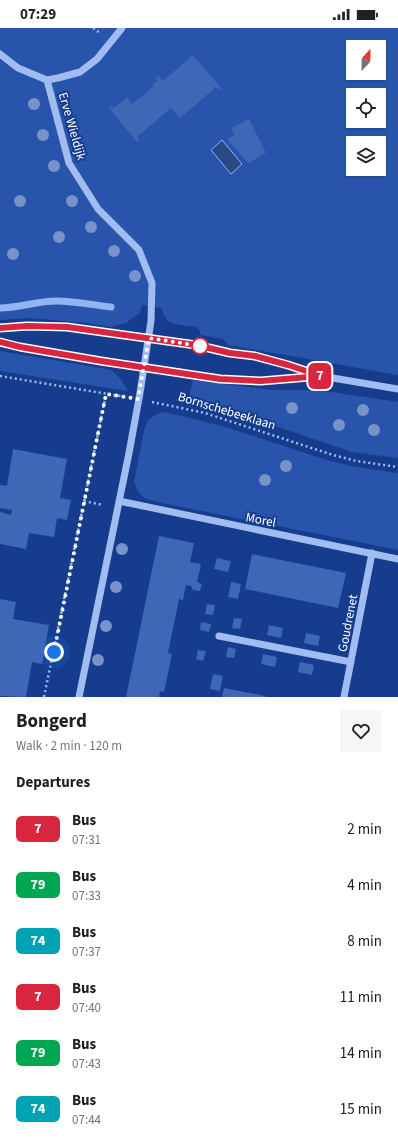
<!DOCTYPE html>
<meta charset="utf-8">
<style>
body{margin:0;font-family:"Source Sans 3",sans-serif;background:#f6f6f6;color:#202124;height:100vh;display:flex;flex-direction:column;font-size:15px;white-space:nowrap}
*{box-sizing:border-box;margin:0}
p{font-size:13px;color:#757577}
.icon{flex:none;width:22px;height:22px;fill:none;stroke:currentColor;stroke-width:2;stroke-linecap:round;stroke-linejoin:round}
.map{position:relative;height:669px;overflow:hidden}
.details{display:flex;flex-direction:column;background:#fff;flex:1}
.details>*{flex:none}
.badge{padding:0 8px;border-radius:6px;font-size:14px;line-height:26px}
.needle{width:26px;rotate:22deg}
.buttons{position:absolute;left:346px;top:12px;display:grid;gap:8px}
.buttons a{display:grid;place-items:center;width:40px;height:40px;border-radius:0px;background:#fff;box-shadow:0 1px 3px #0004;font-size:20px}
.you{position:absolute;width:20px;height:20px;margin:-10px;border:3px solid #fff;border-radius:50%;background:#1a73e8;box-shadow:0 0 0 6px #1a73e833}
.map>.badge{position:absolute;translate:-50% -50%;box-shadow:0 0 0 2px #fff}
h2{padding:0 16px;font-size:15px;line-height:36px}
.round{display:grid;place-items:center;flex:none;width:42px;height:42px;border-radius:0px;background:#f6f6f6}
.head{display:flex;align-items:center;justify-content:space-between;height:68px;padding:0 16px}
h1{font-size:19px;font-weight:700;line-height:30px}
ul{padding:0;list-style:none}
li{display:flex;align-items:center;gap:12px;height:56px;padding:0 16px}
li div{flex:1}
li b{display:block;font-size:15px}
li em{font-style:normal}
li .badge{min-width:44px;font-weight:700;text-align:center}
.status{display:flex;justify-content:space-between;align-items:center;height:28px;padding:0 20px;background:#fff;direction:ltr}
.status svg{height:11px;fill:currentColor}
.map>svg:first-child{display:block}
.green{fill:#2855ab;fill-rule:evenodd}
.water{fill:#2a4883;stroke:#92b5f2}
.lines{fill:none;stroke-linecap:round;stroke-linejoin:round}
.stream{stroke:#92b5f2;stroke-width:7}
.building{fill:#3e67b6}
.path{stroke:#a0bcf0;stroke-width:2.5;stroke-dasharray:2 3;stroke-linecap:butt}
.minor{stroke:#a0bcf0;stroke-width:7}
.tree{fill:#7793ca}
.line-casing{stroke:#fff;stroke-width:9}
.line{stroke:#d7263d;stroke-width:6}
.walk{stroke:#fff;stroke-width:4;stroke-dasharray:0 7.2}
.stop-dot{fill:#fff;stroke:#d7263d;stroke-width:2}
.labels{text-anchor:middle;stroke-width:4;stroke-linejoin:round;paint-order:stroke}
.street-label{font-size:13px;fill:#fff;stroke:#163d8d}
</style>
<div class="status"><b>07:29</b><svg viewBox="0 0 49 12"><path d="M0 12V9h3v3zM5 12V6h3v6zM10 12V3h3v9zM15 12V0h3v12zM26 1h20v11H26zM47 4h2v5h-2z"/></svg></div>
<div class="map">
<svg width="398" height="669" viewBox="0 0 398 669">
<rect width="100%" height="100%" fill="#163d8d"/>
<path class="green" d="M0,0H398V347L228,317L223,311L200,307V303L196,299L179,297L167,293L161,280L142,277L140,285L126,295L110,299L88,295L29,290L0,292ZM353,19H379V45H353ZM353,67H379V93H353ZM353,115H379V141H353Z
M0,323L111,342L120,350L128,363L0,343Z
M193,352L273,362H317L398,374V430L352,424L243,387L176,373L178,367L189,369Z
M165,384L226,399L330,433L356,439L398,445V522L162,475L146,471L139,465L134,454L144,402L148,392L155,387Z"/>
<path class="water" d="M222,112L242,136L231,146L211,122Z"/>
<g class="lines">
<path class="stream" d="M0,280C19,280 37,273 56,273C74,273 93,277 111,279"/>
</g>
<path class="building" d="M193,27L221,60L219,62L216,59L180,90L171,80L137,109L139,112L137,114L109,80L111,78L113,81L127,69L132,76L154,58L152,57L158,52L156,50L158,48L163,53Z
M249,91L266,125L248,135L227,111L235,107L231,100Z
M13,421L67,431L60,470L71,472L67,492L57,490L54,509L29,505L26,521L0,516V484L11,487L12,482L0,480V457L7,458Z
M159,508L194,515L190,534L201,536L197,554L202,556L200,563L193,562L191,558L186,557L183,572L179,571L168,625L172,626L164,664L160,663L159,669H126Z
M252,526L346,545L338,580L245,561Z
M217,530L231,533L228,544L214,541Z
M231,554L241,556L238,571L228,569Z
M0,571L16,574L13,591L49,597L42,636L32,634L26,669L0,668Z
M207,576L215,577L213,587L205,586Z
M234,590L242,591L240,601L232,600Z
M201,594L211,596L209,604L200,602Z
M269,597L283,600L281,610L267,607Z
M306,605L320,608L318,618L304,615Z
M228,619L236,621L234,630L226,629Z
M198,622L206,623L203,633L196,631Z
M263,626L277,629L275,639L261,636Z
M300,634L314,637L312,647L298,644Z
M213,646L223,648L220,663L210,661Z
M224,660L265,668V669H222Z"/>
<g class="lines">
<path class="path" d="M93,0L100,5
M0,348L126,369
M152,374L205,385L333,427L356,433L398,439
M84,473L103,477
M44,669L106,366"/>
<path class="minor" d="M0,26L18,40L47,52L58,50L80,44L97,31L122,0
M47,52L69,135L98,181L139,222L152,255L151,293L140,365L129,425L79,669
M0,300L27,298L67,299L196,317L230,325L255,328L288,337L321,348L398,361
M0,314L20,319L101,333L221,351L261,353L316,349
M119,473L398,531
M219,608L351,634
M344,669L372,525"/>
</g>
<g class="tree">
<circle cx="34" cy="76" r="6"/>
<circle cx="43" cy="107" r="6"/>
<circle cx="54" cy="138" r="6"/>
<circle cx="20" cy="173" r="6"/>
<circle cx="72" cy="173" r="6"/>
<circle cx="91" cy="199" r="6"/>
<circle cx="59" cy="209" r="6"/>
<circle cx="114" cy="223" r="6"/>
<circle cx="13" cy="226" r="6"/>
<circle cx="135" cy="248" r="6"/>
<circle cx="292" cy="380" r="6"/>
<circle cx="363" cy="382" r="6"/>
<circle cx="339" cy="397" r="6"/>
<circle cx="374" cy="402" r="6"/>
<circle cx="286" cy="438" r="6"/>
<circle cx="265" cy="452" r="6"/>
<circle cx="122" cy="521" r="6"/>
<circle cx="116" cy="559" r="6"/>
<circle cx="106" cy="598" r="6"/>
<circle cx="98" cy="632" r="6"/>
</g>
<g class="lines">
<g class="line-casing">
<path id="line" d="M0,300L27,298L67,299L196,317L230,325L255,328L288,337L321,348L261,353L220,351L101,333L20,319L0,314"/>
</g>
<use href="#line" class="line"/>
<path class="walk" d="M54,624L106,366L138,371L149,310L200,318"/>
</g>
<circle class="stop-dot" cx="200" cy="318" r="8"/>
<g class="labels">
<g class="street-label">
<text transform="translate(73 98) rotate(74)" y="5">Erve Wieldijk</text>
<text transform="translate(227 382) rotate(17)" y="5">Bornschebeeklaan</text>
<text transform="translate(261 491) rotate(11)" y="5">Morel</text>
<text transform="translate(347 595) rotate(-79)" y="5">Goudrenet</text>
</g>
</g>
</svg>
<div class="buttons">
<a><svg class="needle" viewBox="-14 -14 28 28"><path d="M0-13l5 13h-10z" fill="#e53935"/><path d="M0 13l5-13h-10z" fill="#757577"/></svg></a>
<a><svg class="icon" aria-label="locate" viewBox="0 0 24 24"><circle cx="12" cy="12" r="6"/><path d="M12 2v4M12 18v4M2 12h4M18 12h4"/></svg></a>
<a><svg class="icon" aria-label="layers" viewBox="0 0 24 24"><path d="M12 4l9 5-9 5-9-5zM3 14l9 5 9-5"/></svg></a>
</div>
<div class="you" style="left:54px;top:624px"></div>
<b class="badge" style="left:320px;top:348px;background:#d7263d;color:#fff">7</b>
</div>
<section class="details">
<div class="head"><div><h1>Bongerd</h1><p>Walk · 2 min · 120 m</p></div><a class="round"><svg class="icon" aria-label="heart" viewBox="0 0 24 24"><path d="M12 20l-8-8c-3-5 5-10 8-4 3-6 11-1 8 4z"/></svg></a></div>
<h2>Departures</h2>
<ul>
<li><span class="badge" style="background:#d7263d;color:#fff">7</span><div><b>Bus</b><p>07:31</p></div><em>2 min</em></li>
<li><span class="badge" style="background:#00a651;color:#fff">79</span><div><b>Bus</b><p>07:33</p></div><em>4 min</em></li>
<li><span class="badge" style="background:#00a3b4;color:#fff">74</span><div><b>Bus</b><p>07:37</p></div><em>8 min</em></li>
<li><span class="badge" style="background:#d7263d;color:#fff">7</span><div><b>Bus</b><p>07:40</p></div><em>11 min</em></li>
<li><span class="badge" style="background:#00a651;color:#fff">79</span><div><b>Bus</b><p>07:43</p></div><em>14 min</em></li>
<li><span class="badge" style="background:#00a3b4;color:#fff">74</span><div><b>Bus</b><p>07:44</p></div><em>15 min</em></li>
</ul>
</section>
